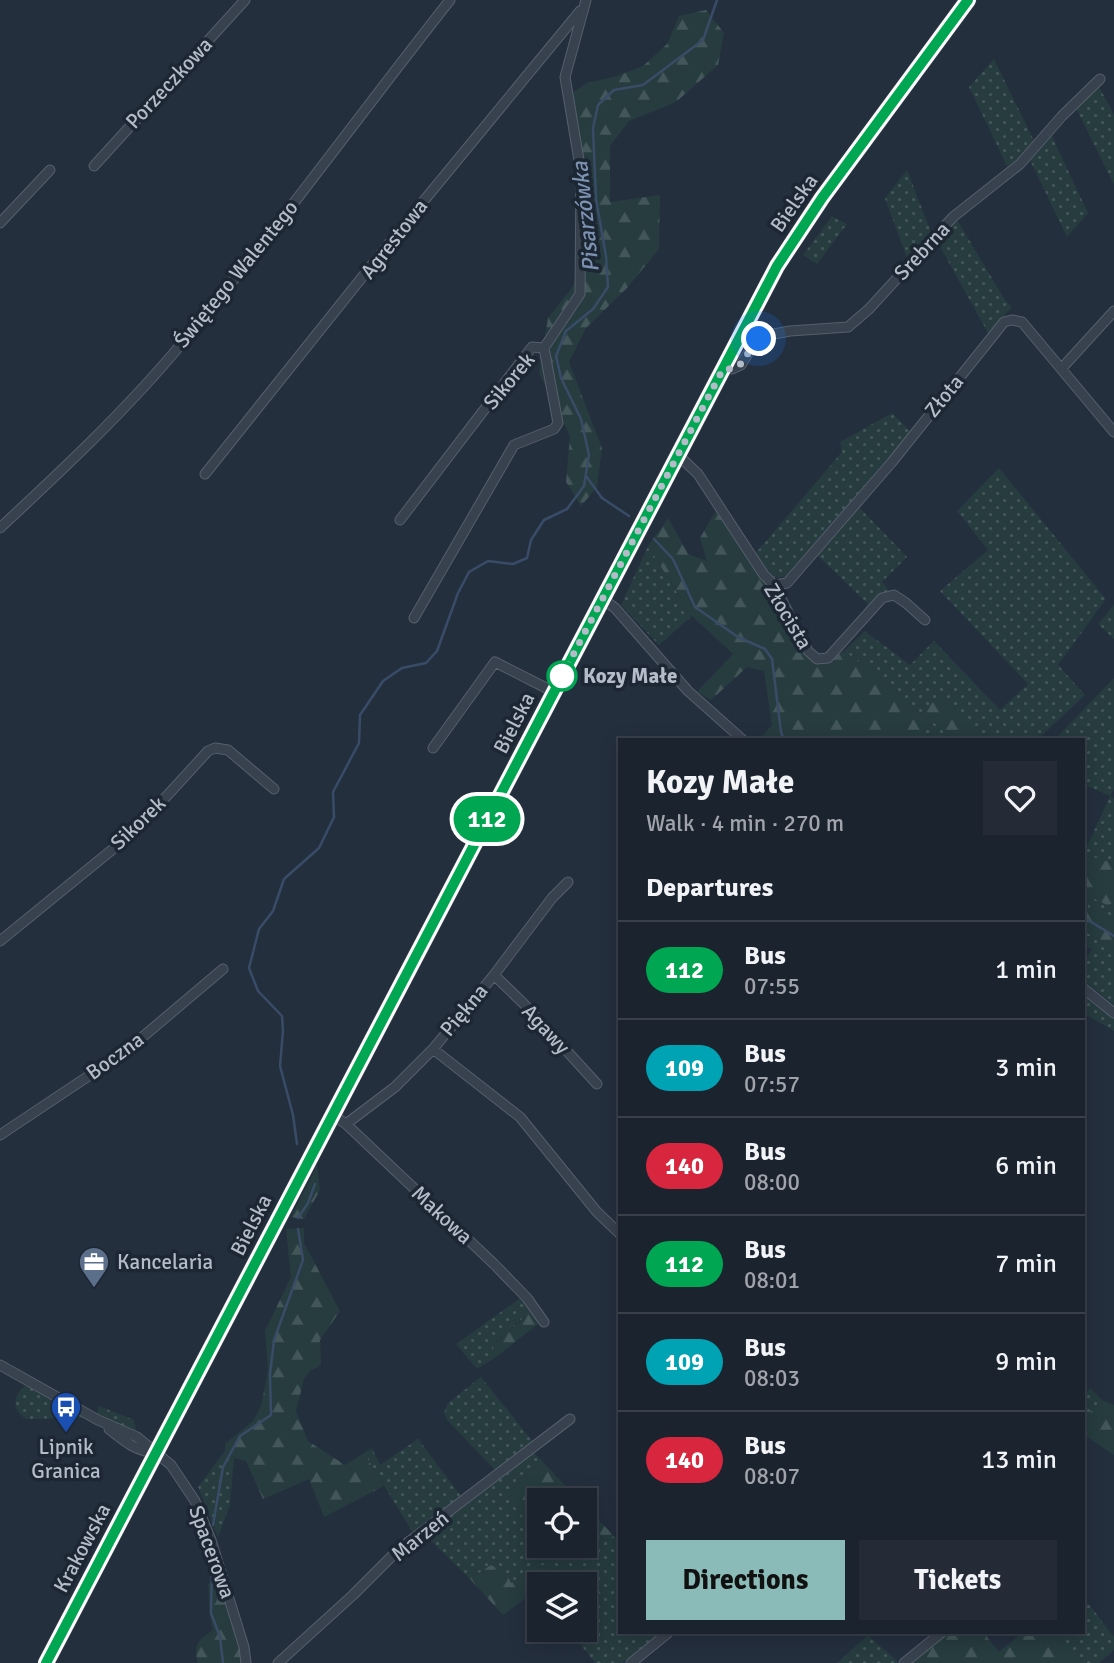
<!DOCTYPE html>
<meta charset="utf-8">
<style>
body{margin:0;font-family:Signika,sans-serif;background:#242b36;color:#f1f3f6;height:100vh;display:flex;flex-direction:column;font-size:26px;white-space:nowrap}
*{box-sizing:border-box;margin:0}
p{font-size:23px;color:#a0a4aa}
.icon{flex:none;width:38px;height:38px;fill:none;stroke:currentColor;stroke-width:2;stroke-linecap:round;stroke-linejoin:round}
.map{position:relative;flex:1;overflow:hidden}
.sheet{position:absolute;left:618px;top:738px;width:467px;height:896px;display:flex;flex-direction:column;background:#1b232e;border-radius:0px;box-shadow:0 4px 18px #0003,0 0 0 2px #39404a}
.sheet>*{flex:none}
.badge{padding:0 14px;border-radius:23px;font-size:24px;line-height:46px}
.controls{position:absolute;left:527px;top:1488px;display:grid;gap:14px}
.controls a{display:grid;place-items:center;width:70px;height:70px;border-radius:0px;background:#1b232e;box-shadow:0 4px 18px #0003,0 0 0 2px #39404a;font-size:35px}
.you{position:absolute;width:35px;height:35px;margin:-18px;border:5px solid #fff;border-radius:50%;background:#1a73e8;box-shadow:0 0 0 10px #1a73e833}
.map>.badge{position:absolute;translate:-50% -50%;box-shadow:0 0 0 4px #fff}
h2{padding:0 28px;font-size:26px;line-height:63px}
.round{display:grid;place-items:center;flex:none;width:74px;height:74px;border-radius:0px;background:#242b36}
.overview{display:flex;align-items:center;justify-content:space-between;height:119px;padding:0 28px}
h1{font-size:33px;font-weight:700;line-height:52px}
.cta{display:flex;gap:14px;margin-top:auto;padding:14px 28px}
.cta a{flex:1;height:80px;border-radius:0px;background:#8bbbb9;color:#111;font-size:28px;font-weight:700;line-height:80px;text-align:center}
.cta a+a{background:#242b36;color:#f1f3f6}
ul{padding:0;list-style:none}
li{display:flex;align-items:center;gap:21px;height:98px;padding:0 28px;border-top:2px solid #39404a}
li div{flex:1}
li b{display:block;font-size:26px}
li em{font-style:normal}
li .badge{min-width:77px;font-weight:700;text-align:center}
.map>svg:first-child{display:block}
.grass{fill:url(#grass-dots)}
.forest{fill:url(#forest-firs)}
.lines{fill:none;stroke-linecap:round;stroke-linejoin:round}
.stream{stroke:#394c67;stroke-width:2.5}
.street-casing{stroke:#565f6c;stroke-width:11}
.primary-casing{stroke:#414a57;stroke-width:17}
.street{stroke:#38414e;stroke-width:9}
.primary{stroke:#56606e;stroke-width:14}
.line-casing{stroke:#fff;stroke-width:16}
.line{stroke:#00a651;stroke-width:10}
.walk{stroke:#b4bcc9;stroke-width:7;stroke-dasharray:0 12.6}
.stop-dot{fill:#fff;stroke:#00a651;stroke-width:3.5}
.labels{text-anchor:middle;stroke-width:7;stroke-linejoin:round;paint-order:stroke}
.street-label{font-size:21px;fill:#b4bcc9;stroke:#1d2633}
.stop-label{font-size:21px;font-weight:bold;fill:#b4bcc9;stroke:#1d2633;text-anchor:start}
.poi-label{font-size:21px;fill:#b4bcc9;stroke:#1d2633;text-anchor:start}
.water-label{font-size:23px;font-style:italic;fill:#7c92b1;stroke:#1d2633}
</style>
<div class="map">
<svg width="1114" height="1663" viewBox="0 0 1114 1663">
<defs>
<pattern id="grass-dots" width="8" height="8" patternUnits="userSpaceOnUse" patternTransform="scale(1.75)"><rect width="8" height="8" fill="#263c3f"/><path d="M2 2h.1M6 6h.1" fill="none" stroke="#435659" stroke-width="1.8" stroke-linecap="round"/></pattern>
<pattern id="forest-firs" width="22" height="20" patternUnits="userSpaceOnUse" patternTransform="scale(1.75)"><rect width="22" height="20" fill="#263c3f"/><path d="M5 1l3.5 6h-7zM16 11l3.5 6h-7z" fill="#435659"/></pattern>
</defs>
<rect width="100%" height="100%" fill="#242f3e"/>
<path class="grass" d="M994,59L1034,141L1020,160L1007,166L969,87Z
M1099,87L1114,114V185L1076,108Z
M1051,134L1088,213L1067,237L1030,160Z
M907,170L931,232L907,258L885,198Z
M832,216L847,224L817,264L803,255Z
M956,218L1005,300L1012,307L988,333L937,241Z
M892,413L911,432L785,577H774L754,555L842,452L840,442Z
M999,468L1106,599L1058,665L1085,695L1037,740H970L974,734L964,717L938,698L920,714L886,682L844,651L865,631L910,665L934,641L1000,710L1028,684L940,591L988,550L957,511Z
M857,505L907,557L882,582L889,590L870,606L817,555Z
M648,546L692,616L659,645L621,605Z
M1114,605V639L1098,624Z
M1114,678V789L1110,796L1114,798V867L1107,861L1083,855L1110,796L1083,784V740H1054Z
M931,720L954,740H920Z
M1091,896L1107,905L1114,903V920L1089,909L1085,901Z
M1083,931L1114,946V1005L1083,980V964L1092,949L1083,944Z
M1083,994L1114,1017V1031L1083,1013Z
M522,1297L532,1310L526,1311L525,1316L493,1345L496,1357L477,1369L456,1344Z
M481,1377L533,1442L497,1472L447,1420L444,1413L448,1403Z
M25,1386H30L84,1418L26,1419C12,1410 12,1396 25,1386Z
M1090,1388L1102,1400L1083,1419V1396Z
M99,1406L134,1420L136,1430L134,1432L97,1414Z
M418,1439L461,1496L413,1533L364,1453L372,1448L380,1465Z
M225,1451L234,1458L230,1505L218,1537L198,1487Z
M533,1452L542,1461L514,1483L527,1522V1532L539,1531V1545H584L585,1528L605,1540L614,1536L619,1542L620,1633H662L622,1663H595L568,1629H584V1584H544L560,1571L542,1565L511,1583L491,1565L470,1579L424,1534Z
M1088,1603L1114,1637V1650L1099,1663H1077L1061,1644L1063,1633H1083V1608Z
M868,1635L897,1661V1663H837Z"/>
<path class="forest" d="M706,10L724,33L718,65L676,102L629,121L610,146V202L660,195L659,249L627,288L586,328L569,362L602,448L597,487L581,506L566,482L570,436L539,373L548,318L571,289L590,257L584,172L568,96L587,83L617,76L643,66L667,44L679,16Z
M717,509L772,589L807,657L816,664L829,661L844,651L886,682L920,714L937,697L964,717L975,734L970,740H954L931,720L920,740H759L772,725L764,671L747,667L711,700L697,692L733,654L692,616L648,546L668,518L688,554L707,561L700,538Z
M1083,855L1107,861L1114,867V903L1107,905L1091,897L1085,901L1089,909L1114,920V946L1083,931Z
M317,1166L320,1190L304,1219L291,1217Z
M304,1228V1243L340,1311L320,1340L321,1365L310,1371L304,1379L296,1411L308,1441L345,1465L364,1453L384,1486L324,1517L309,1479L263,1499L246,1461L234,1458L225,1451V1444L253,1421L261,1406L268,1370L265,1331L291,1277L286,1229Z
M532,1310L538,1324L496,1357L493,1345L525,1317V1311Z
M1102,1400L1114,1405V1455L1083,1434V1419Z
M542,1461L579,1500H539V1531L527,1532V1522L507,1497L514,1483Z
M584,1506H585L614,1536L605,1540L585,1528Z
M491,1565L507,1574L511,1583L542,1565L560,1571L544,1584H539V1588L503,1615L470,1579Z
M218,1578L240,1650L241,1663H198C193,1645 198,1640 213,1630L210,1616L208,1584Z
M945,1633H984L999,1652L1022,1633H1063L1061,1644L1077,1663H913L912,1660Z"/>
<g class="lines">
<path class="stream" d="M586,476L602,498L629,516
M654,539L673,559L695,607L738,637L765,649L772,659L781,732L784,740
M1083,917L1114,936
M297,1144L293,1115L280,1066L283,1031L282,1016L258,991L249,968L259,929L273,911L284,879L319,848L334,817L333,792L359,743L360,715L383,681L402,668L426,663L437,651L458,593L469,572L488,561L513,564L527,558L531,540L544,520L567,509L584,486L589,455L581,419L561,378L556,356L566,331L593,309L608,287L606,256L596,199L593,128L598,105L614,90L643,85L703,40L717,0
M298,1218L308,1203L315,1184
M213,1525L223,1467L240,1436L271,1415L270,1374L274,1340L303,1260L298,1229
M212,1565L211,1613L220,1637L223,1663"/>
<g class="street-casing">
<path id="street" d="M94,166L245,0
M0,223L50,170
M723,368L732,369L741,365L755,342L763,336L790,331L848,327L869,309L953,217L1020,164L1062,116L1100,79
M1062,368L1114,311
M678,455L698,474L764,575L774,585L808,651L817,659L828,658L882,598L894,595L906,603L925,620
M205,474L403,226L580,11
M400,520L532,347L544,348
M0,528C59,473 119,417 172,355C269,240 357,118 450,0
M774,585L787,583L892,462L1004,322L1012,320L1022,322L1114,432
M603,599L615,608L688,691L743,740
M414,618L514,445L554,429L558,423L544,348L580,294L581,172L565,77L586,0
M433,748L495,662L554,692
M0,941L113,849L153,811L208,751L215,748L228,750L274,789
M494,975L523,1003L597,1084
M1083,988L1114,1013
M433,1049L520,1117L597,1212L620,1234
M333,1115L346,1124L494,1264L527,1298L544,1322
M346,1124L395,1087L433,1049L494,975L552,898L568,882
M0,1135L126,1051L223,969
M0,1365L98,1420L137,1437L171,1465L195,1501L211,1540L244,1647L246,1663
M109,1429C124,1441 135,1451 156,1453
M278,1663L353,1595L398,1550L570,1419
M631,1663L668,1633
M904,1663L941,1633"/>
</g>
<g class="primary-casing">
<path id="primary" d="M46,1663L777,266L822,198L968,0"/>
</g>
<use href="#street" class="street"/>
<use href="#primary" class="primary"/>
</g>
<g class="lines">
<g class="line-casing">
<path id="line" d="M46,1663L777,266L822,198L968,0"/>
</g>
<use href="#line" class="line"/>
<path class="walk" d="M562,676L723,369C747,371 744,351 759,339"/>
</g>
<defs>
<g id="office-pin" transform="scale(1.575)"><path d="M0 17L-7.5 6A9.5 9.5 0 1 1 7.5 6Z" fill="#5c6f8a" stroke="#1d2633"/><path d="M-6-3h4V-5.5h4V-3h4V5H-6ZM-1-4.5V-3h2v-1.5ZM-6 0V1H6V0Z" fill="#fff"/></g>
<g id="bus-pin" transform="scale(1.575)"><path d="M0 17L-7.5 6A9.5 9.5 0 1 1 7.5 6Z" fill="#1a4fb4" stroke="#1d2633"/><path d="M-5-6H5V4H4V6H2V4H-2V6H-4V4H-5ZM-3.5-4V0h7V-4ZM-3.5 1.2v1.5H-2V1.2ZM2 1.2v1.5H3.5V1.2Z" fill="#fff"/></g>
</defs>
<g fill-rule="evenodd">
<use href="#office-pin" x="94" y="1262"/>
<use href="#bus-pin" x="66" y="1407"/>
</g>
<circle class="stop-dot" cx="562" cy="676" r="14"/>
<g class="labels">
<g class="street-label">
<text transform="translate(169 83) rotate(-47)" y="7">Porzeczkowa</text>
<text transform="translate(794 203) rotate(-55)" y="7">Bielska</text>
<text transform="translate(394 239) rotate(-52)" y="7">Agrestowa</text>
<text transform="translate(922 251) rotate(-47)" y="7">Srebrna</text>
<text transform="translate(236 274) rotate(-51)" y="7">Świętego Walentego</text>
<text transform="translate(509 381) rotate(-50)" y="7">Sikorek</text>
<text transform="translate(944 396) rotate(-51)" y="7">Złota</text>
<text transform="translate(788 616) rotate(59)" y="7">Złocista</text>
<text transform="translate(514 723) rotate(-63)" y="7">Bielska</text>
<text transform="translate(138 823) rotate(-44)" y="7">Sikorek</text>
<text transform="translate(464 1010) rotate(-50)" y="7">Piękna</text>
<text transform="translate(546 1029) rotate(47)" y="7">Agawy</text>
<text transform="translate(115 1056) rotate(-36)" y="7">Boczna</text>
<text transform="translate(442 1215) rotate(43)" y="7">Makowa</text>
<text transform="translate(251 1225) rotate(-63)" y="7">Bielska</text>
<text transform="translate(420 1536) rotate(-39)" y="7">Marzeń</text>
<text transform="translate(82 1548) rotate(-62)" y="7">Krakowska</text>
<text transform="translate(212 1552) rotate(70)" y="7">Spacerowa</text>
</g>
<g class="stop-label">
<text x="583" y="683">Kozy Małe</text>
</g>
<g class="poi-label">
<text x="117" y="1269">Kancelaria</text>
<text x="66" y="1454" text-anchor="middle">Lipnik<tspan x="66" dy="24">Granica</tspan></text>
</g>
<g class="water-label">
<text transform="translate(585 217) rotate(-96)" y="8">Pisarzówka</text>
</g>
</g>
</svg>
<div class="controls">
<a><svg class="icon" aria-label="locate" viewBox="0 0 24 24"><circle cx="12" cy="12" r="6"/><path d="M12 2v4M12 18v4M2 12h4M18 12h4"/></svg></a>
<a><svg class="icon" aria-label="layers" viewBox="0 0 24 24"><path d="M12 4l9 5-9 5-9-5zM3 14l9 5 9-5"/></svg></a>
</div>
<div class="you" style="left:759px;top:339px"></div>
<b class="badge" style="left:487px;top:819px;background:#00a651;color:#fff">112</b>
<section class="sheet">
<div class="overview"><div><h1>Kozy Małe</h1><p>Walk · 4 min · 270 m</p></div><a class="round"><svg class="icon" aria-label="heart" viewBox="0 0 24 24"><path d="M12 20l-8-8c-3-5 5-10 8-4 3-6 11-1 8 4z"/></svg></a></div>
<h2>Departures</h2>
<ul>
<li><span class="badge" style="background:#00a651;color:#fff">112</span><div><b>Bus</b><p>07:55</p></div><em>1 min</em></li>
<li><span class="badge" style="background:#00a3b4;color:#fff">109</span><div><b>Bus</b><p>07:57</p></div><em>3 min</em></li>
<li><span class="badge" style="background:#d7263d;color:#fff">140</span><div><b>Bus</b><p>08:00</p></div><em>6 min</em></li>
<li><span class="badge" style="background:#00a651;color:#fff">112</span><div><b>Bus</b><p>08:01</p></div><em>7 min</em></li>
<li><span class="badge" style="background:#00a3b4;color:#fff">109</span><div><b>Bus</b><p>08:03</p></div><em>9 min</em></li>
<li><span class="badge" style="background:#d7263d;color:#fff">140</span><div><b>Bus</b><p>08:07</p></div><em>13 min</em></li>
</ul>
<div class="cta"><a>Directions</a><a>Tickets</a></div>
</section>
</div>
